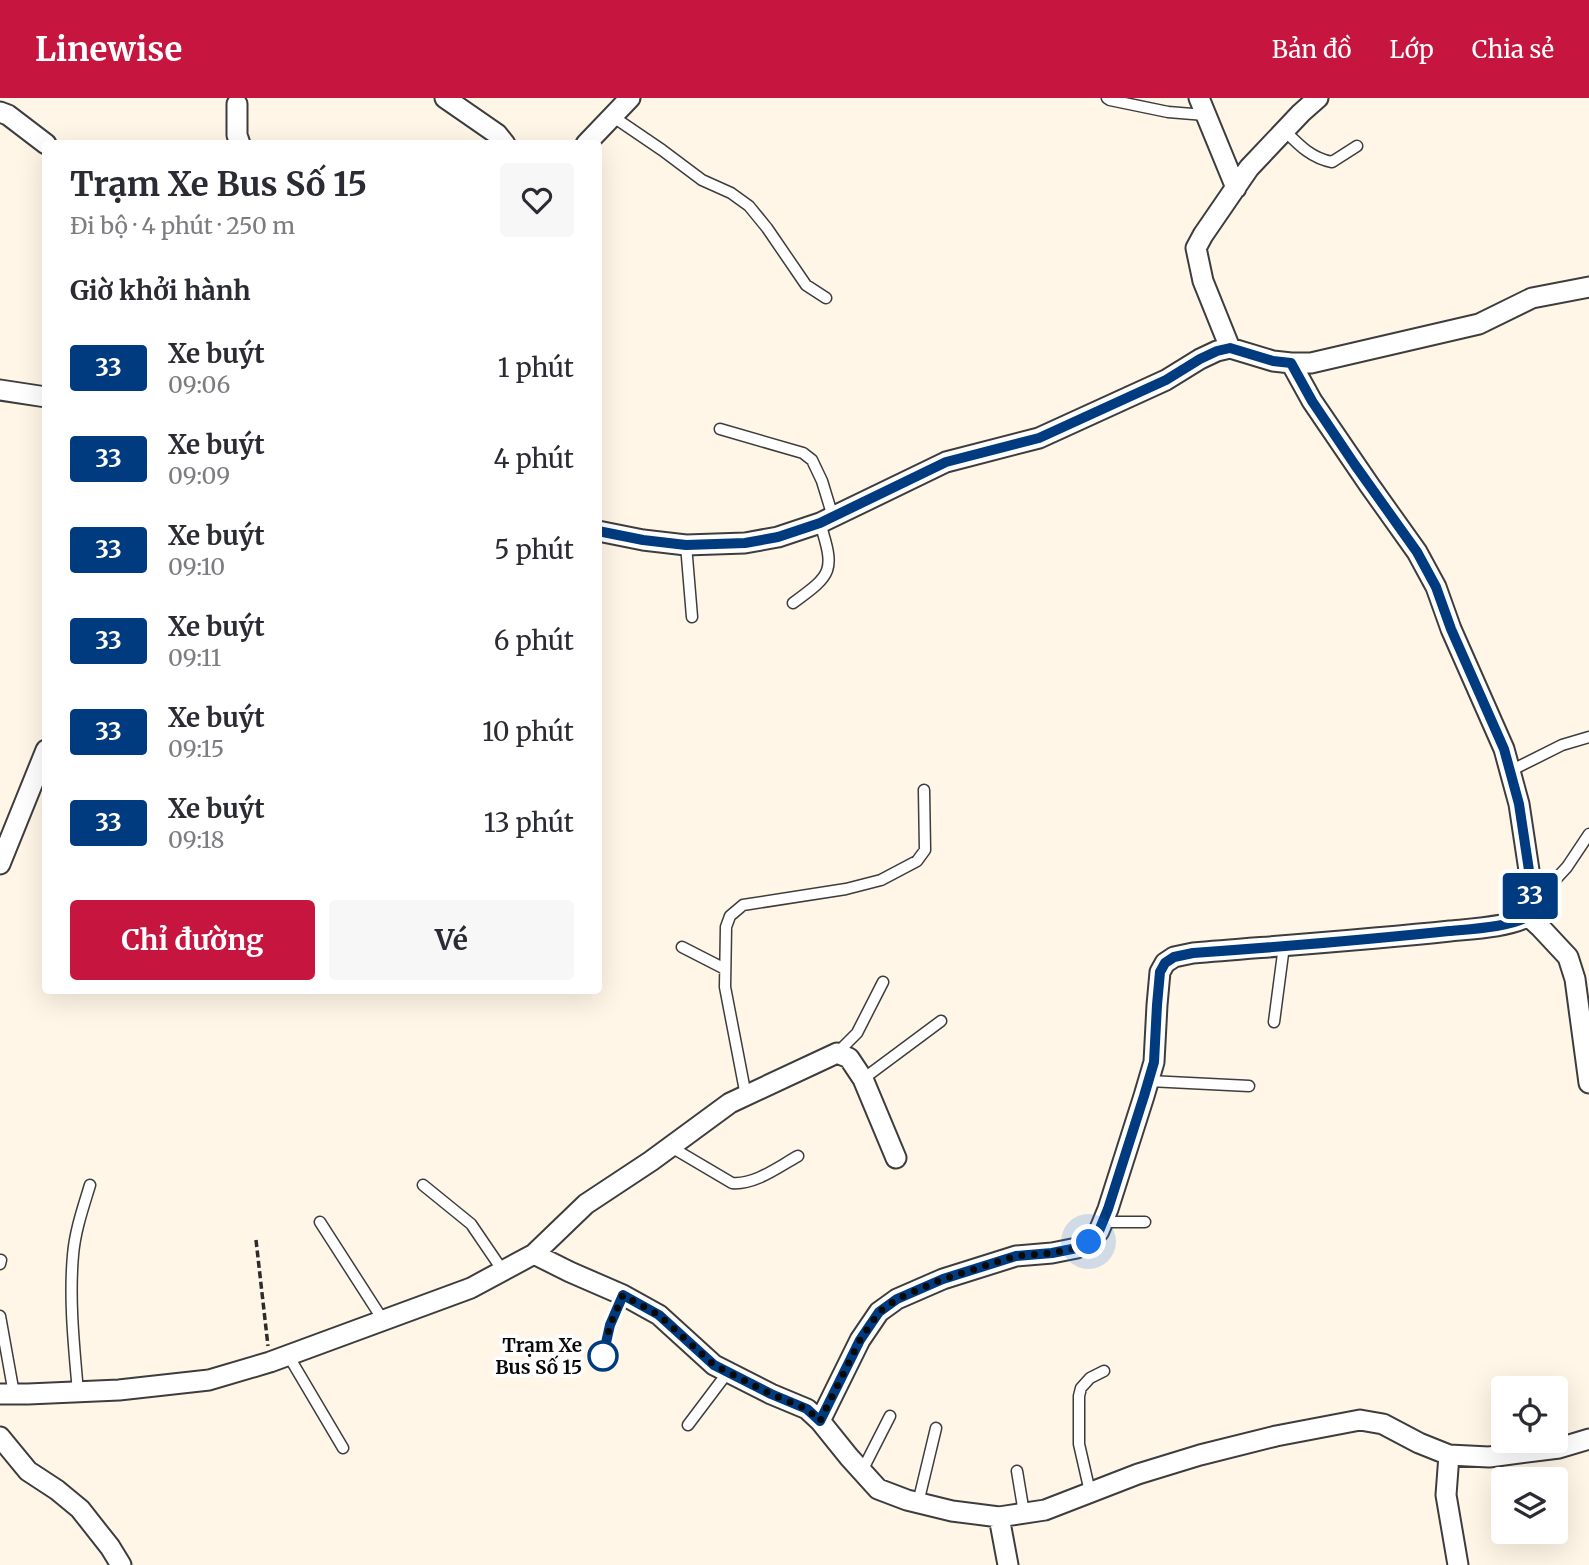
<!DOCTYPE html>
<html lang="vi">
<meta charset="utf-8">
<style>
body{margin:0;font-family:Merriweather,serif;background:#f7f7f7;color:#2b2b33;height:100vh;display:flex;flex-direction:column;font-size:26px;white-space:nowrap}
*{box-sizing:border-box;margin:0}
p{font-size:23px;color:#7c7c81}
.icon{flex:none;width:38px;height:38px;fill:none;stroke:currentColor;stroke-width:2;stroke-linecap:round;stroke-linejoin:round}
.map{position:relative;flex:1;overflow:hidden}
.drawer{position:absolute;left:42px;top:42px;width:560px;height:854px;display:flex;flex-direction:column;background:#fff;border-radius:7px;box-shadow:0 7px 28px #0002}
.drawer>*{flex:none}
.badge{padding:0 14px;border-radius:5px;font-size:24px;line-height:46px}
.buttons{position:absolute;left:1491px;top:1278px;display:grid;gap:14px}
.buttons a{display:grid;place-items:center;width:77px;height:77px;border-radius:7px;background:#fff;box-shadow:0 7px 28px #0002;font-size:35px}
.you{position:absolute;width:35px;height:35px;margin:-18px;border:5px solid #fff;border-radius:50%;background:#1a73e8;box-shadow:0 0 0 10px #1a73e833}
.map>.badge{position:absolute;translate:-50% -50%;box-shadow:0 0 0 4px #fff}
h2{padding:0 28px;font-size:26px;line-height:63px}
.round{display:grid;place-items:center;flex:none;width:74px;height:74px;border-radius:7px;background:#f7f7f7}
.overview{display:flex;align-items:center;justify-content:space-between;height:119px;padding:0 28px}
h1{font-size:33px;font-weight:700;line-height:52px}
.button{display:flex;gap:14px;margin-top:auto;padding:14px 28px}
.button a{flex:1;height:80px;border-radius:7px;background:#c6163f;color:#fff;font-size:28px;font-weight:700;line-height:80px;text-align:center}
.button a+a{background:#f7f7f7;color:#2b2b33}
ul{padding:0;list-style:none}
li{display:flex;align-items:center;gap:21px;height:91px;padding:0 28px}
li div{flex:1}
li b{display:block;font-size:26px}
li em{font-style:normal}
li .badge{min-width:77px;font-weight:700;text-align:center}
header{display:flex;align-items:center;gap:42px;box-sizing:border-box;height:98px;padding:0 35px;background:#c6163f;color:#fff}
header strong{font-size:33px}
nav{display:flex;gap:38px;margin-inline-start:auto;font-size:24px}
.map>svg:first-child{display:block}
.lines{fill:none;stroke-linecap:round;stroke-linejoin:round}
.lane-casing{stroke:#3d3d3d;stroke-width:13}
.street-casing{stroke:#3d3d3d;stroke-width:23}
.path{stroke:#2c2c2c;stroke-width:3.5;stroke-dasharray:7 3.5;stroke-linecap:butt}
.lane{stroke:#fff;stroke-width:10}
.street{stroke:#fff;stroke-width:19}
.line-casing{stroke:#fff;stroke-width:16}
.line{stroke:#003b80;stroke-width:10}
.walk{stroke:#0a0a0a;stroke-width:7;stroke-dasharray:0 12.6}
.stop-dot{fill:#fff;stroke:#003b80;stroke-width:3.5}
.labels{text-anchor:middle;stroke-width:7;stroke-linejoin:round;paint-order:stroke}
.stop-label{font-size:19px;font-weight:bold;fill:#0a0a0a;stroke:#fff;text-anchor:end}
</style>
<header>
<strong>Linewise</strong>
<nav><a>Bản đồ</a><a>Lớp</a><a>Chia sẻ</a></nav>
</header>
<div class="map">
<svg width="1589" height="1467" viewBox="0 0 1589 1467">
<rect width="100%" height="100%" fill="#fff6e7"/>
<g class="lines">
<g class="lane-casing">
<path id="lane" d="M1107,0L1110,2L1168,14L1205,17
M612,18L662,52L702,82L731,95L749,108L767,130L806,187L826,200
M1284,32C1299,47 1311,60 1332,64L1357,48
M720,331L803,355L812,362L822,383L833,419
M686,447L692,519
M793,505C833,476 835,473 820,425
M1510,673L1562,647L1589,639
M1531,808L1567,769L1589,736
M682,849L725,871
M1274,924L1284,848
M837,955L857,935L883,884
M863,981L941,923
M1149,983L1249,988
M746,998L725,889L726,829L730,818L743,807L846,791L881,782L917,763L925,752L924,692
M671,1049L732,1085C755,1087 778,1069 798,1058
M423,1087L471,1126L503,1173
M320,1124L383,1222
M1103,1124H1145
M0,1166L1,1162
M0,1218L14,1296
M288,1257L343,1350
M603,1258L610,1227L623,1197
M78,1294C74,1248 69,1202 73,1157C75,1133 83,1110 90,1087
M688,1327L728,1274
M862,1373L890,1318
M1017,1373L1024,1415
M1090,1394L1079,1346V1298L1081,1290L1090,1280L1104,1273
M918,1405L936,1330"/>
</g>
<g class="street-casing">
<path id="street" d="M445,0L497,36L505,46
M1199,0L1236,90
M237,6V37L240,46
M0,14L8,17L46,46
M586,46L630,0
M1230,250L1203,183L1196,150L1203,137L1249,70L1301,15L1318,0
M0,292L46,299
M598,433L643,442L686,447L745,445L778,439L820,425L946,364L1039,340L1166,282L1200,261L1217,253L1230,250L1273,263L1291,265H1311L1479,226L1532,200L1589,189
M0,766L46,652
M1528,818L1540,829L1568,859L1575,881L1589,985
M534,1156L570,1174L623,1197L659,1217L714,1267L771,1296L807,1311L820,1323L849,1359L878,1391L907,1402L952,1413L999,1419L1045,1412L1138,1376L1200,1357L1276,1338L1360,1322L1383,1326L1419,1345L1449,1357L1489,1359L1559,1350L1589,1341
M0,1296H28L119,1292L209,1282L270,1264L471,1190L534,1156L586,1106L651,1063L730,1005L837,955L849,960L863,981L896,1060
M820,1323L860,1242L879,1214L897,1201L943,1181L1016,1158L1052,1155L1077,1150L1089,1144L1099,1133L1108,1111L1144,998L1154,964L1157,907L1160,874L1165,865L1174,859L1193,855C1278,848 1364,842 1450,833C1470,831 1512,829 1528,818L1530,809V779L1519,706L1504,651L1451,531L1436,489L1417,454L1370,388L1312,303L1291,265
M0,1339L28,1373L57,1392L80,1411L110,1449L121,1467
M1449,1357L1446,1397L1458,1467
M999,1419L1008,1467"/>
</g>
<path class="path" d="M256,1142L268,1248"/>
<use href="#lane" class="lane"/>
<use href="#street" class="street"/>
</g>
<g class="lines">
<g class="line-casing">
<path id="line" d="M598,433L643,442L686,447L745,445L778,439L820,425L946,364L1039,340L1166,282L1200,261L1217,253L1230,250L1273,263L1291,265L1312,303L1355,367L1417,454L1436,489L1451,531L1504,651L1519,706L1530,779V809L1528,818C1512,829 1470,831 1449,833C1364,842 1278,849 1193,855L1174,859L1165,865L1160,874L1157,907L1154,964L1144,998L1108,1111L1099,1133L1089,1144L1077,1150L1052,1155L1016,1158L943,1181L897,1201L879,1214L860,1242L820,1323L807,1311L771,1296L714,1267L659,1217L623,1197L610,1227L603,1258"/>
</g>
<use href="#line" class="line"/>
<path class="walk" d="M603,1258L610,1227L623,1197L659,1217L714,1267L771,1296L807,1311L820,1323L860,1242L879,1214L897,1201L943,1181L1016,1158L1052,1155L1077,1150L1089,1144"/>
</g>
<circle class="stop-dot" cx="603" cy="1258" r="14"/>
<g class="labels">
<g class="stop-label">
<text x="582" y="1254">Trạm Xe<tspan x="582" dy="22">Bus Số 15</tspan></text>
</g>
</g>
</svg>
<div class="buttons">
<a><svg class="icon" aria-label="locate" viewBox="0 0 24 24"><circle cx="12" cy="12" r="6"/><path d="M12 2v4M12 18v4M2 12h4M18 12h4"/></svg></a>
<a><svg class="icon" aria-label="layers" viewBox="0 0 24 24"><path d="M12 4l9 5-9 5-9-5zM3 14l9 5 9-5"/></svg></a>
</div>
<div class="you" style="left:1089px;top:1144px"></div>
<b class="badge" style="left:1530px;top:798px;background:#003b80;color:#fff">33</b>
<section class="drawer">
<div class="overview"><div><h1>Trạm Xe Bus Số 15</h1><p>Đi bộ · 4 phút · 250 m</p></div><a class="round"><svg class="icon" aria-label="heart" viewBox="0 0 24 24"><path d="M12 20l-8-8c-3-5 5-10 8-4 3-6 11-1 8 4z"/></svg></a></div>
<h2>Giờ khởi hành</h2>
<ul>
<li><span class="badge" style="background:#003b80;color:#fff">33</span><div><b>Xe buýt</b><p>09:06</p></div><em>1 phút</em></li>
<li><span class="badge" style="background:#003b80;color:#fff">33</span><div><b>Xe buýt</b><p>09:09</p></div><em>4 phút</em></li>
<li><span class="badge" style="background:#003b80;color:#fff">33</span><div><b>Xe buýt</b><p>09:10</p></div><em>5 phút</em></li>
<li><span class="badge" style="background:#003b80;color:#fff">33</span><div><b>Xe buýt</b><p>09:11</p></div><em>6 phút</em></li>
<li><span class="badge" style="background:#003b80;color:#fff">33</span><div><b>Xe buýt</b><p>09:15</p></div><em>10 phút</em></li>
<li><span class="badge" style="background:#003b80;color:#fff">33</span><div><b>Xe buýt</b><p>09:18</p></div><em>13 phút</em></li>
</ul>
<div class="button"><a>Chỉ đường</a><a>Vé</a></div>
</section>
</div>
